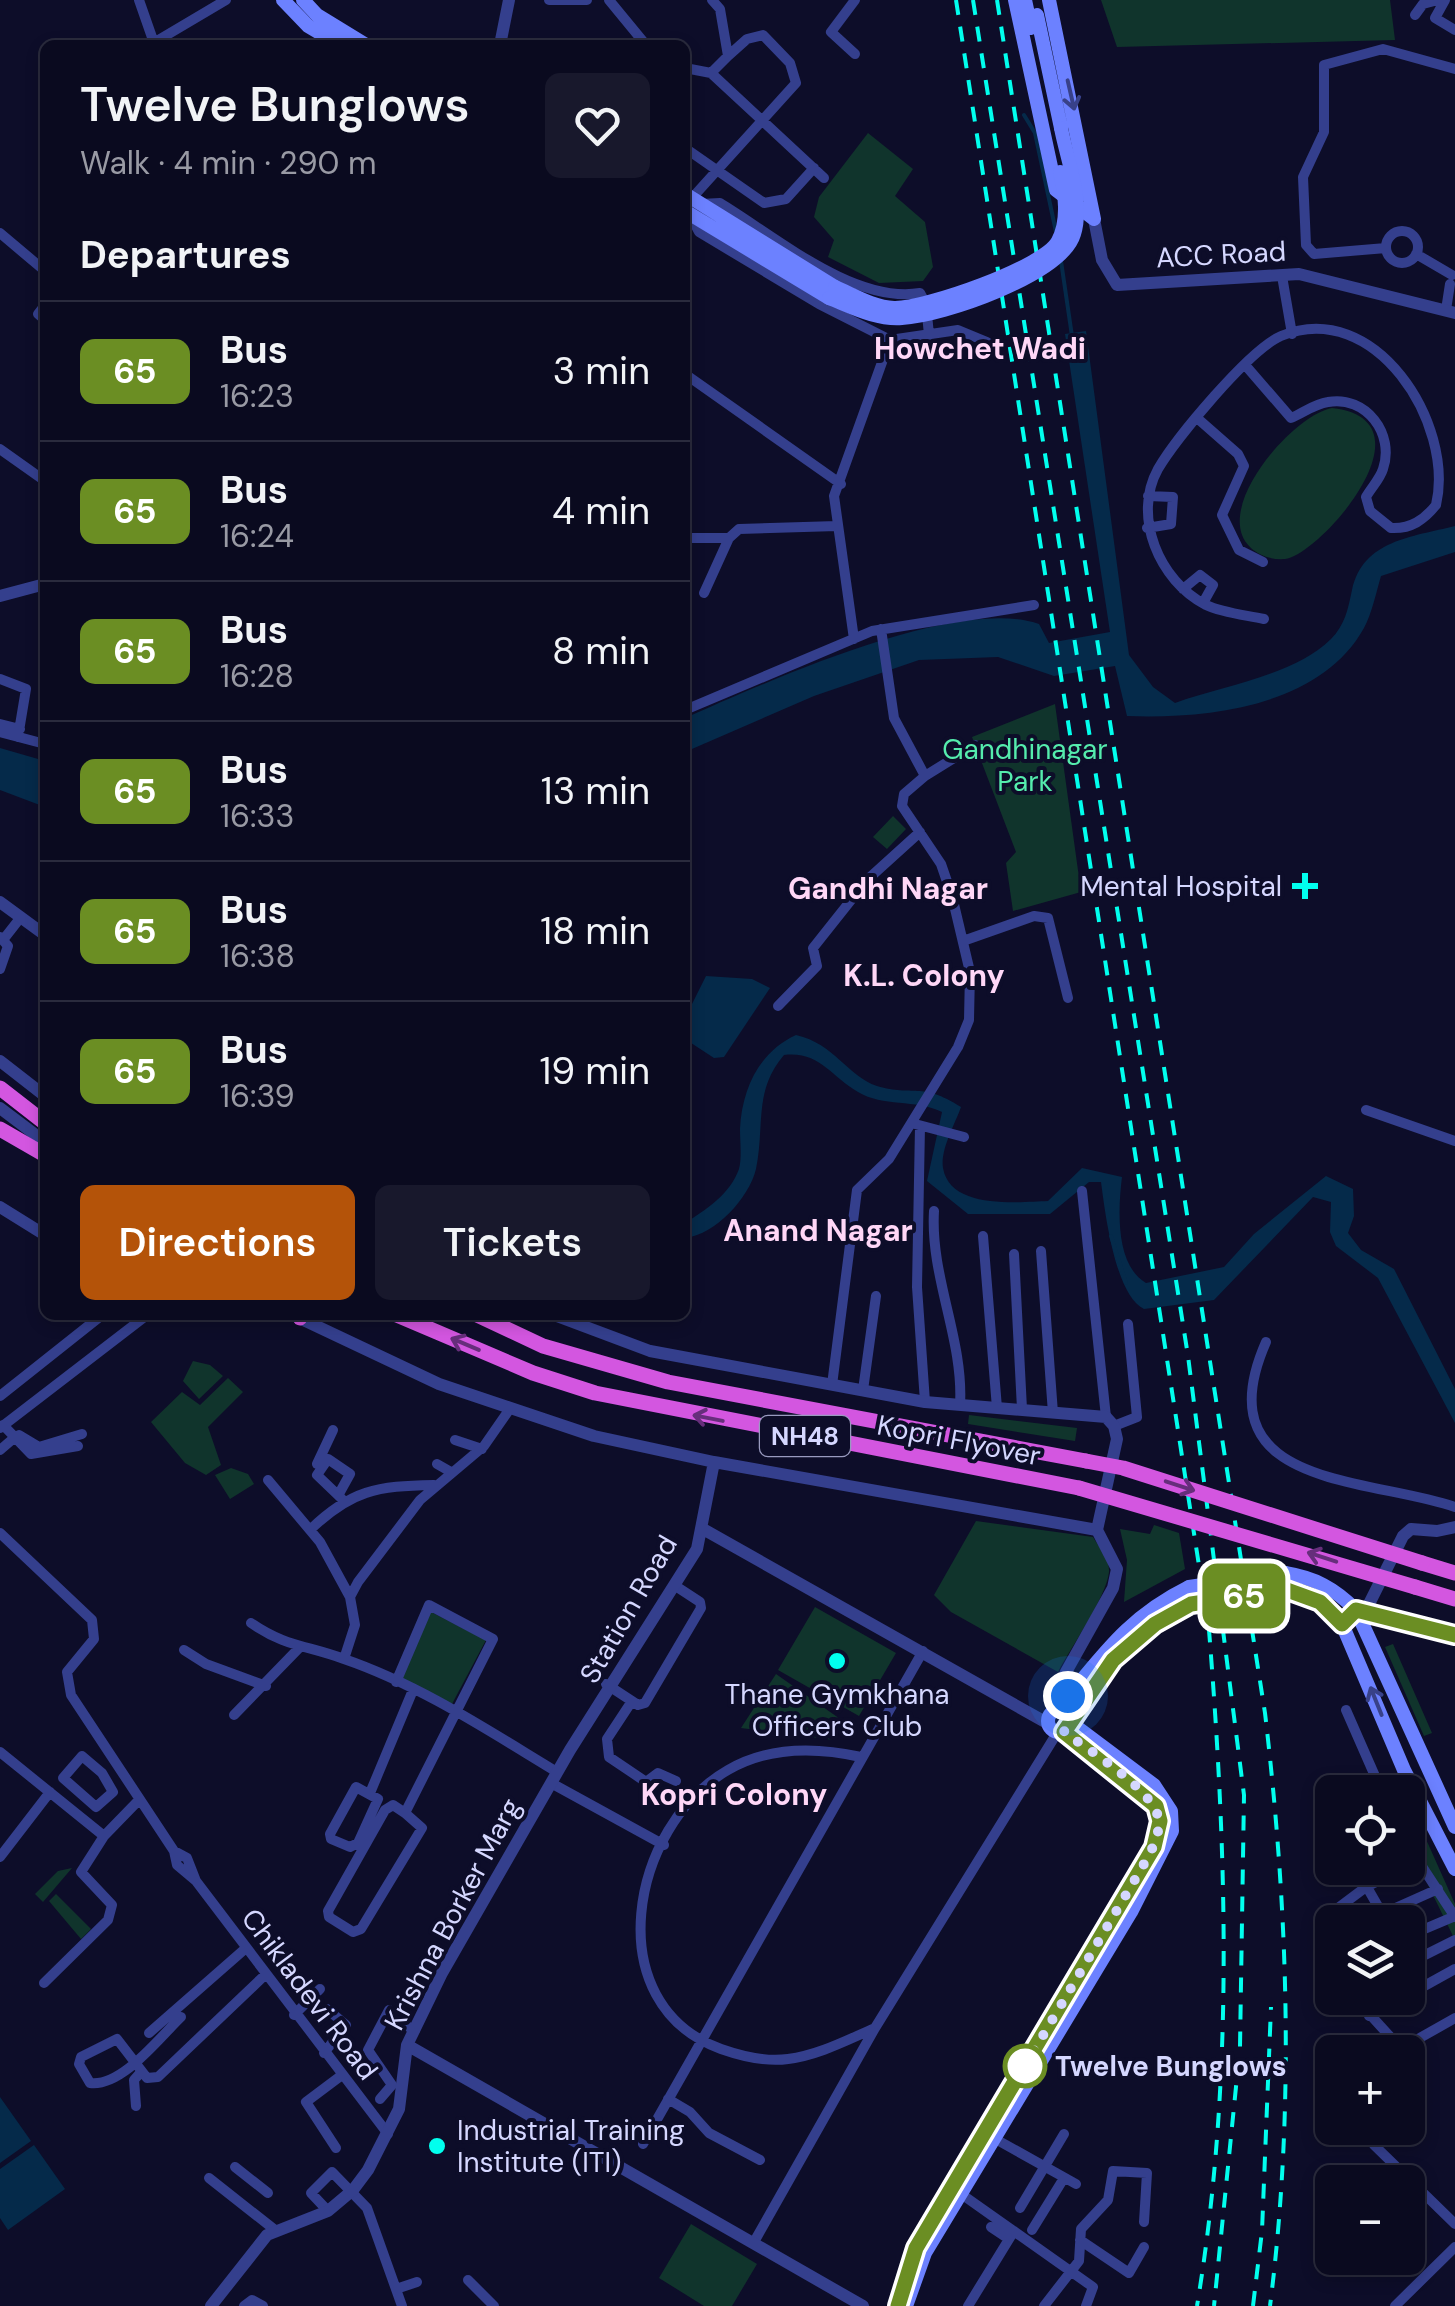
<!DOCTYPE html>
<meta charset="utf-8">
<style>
body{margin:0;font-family:"DM Sans",sans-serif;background:#18182c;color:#f1f3f6;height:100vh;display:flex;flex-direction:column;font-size:38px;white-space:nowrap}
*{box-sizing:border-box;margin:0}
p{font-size:32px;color:#999aa4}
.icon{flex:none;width:55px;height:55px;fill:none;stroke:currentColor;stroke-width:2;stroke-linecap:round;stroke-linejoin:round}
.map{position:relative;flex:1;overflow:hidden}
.panel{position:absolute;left:40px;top:40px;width:650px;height:1280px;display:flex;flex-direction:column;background:#0a0a1f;border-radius:15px;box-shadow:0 5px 15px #0003,0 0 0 2px #2a2b3d}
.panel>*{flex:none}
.badge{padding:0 20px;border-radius:15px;font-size:35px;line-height:65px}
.controls{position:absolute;left:1315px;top:1775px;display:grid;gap:20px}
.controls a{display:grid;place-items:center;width:110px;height:110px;border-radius:15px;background:#0a0a1f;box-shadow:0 5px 15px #0003,0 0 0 2px #2a2b3d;font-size:50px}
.you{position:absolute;width:50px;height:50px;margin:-25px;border:8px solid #fff;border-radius:50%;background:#1a73e8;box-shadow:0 0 0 15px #1a73e833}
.map>.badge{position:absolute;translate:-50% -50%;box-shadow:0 0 0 5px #fff}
h2{padding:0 40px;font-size:38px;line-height:90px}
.round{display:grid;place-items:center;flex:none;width:105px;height:105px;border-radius:15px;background:#18182c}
.head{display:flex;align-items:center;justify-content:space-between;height:170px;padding:0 40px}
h1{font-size:48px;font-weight:600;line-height:75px}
.cta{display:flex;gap:20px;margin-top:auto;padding:20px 40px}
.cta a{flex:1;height:115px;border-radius:15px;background:#b45309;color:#fff;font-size:40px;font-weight:600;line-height:115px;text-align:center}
.cta a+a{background:#18182c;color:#f1f3f6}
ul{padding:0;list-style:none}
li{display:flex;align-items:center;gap:30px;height:140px;padding:0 40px;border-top:2px solid #2a2b3d}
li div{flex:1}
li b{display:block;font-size:38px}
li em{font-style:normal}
li .badge{min-width:110px;font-weight:700;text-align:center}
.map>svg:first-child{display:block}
.green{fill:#10342c}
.water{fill:#052a4a}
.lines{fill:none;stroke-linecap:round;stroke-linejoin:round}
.stream{stroke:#052a4a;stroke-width:4}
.minor{stroke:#343f8d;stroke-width:10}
.tertiary{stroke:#343f8d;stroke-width:12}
.secondary{stroke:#6c81ff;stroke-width:14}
.trunk{stroke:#d356e0;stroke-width:15}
.rail{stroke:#01ffee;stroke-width:4;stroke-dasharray:15 12;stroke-linecap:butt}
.secondary-bridge{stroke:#6c81ff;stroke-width:14}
.trunk-bridge{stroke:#d356e0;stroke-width:15}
.oneway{stroke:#384189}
.oneway2{stroke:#662e7b}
.line-casing{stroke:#fff;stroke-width:22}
.line{stroke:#6b8e23;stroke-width:15}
.walk{stroke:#d5d7ff;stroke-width:10;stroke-dasharray:0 18}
.poi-dot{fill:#01ffee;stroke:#0d0d29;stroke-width:4}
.stop-dot{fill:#fff;stroke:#6b8e23;stroke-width:5}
.labels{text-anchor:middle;stroke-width:8;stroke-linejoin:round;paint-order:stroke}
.shield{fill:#0d0d29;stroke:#999abf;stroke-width:2.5}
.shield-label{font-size:25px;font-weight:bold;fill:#d5d7ff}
.street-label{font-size:28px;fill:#d5d7ff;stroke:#0d0d29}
.park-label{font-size:28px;fill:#55ecad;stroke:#0d0d29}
.poi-label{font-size:28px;fill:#d5d7ff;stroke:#0d0d29;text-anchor:end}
.stop-label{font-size:28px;font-weight:bold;fill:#d5d7ff;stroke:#0d0d29;text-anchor:start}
.neighbourhood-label{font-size:30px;font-weight:bold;fill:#ffd7f7;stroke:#0d0d29}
</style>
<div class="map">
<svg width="1455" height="2306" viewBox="0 0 1455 2306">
<rect width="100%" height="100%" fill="#0d0d29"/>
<path class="green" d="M1101,0H1390L1395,40L1117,47Z
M868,133L913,169L895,196L925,222L933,267L923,281L879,283L828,257L834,240L814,217L819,197Z
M1332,408C1438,420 1320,555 1285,559C1272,560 1259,556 1250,547C1211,509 1293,415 1332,408Z
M1055,704L1081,892L1013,911L1006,863L1016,852L972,737Z
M893,816L906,829L887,849L873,837Z
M193,1361L210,1365L223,1376L199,1399L183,1381Z
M228,1378L243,1392L208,1427L221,1465L206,1475L185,1463L151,1422L182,1392L200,1405Z
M969,1415L1077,1428L1075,1441L968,1424Z
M231,1468L248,1474L254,1484L230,1499L215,1475Z
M976,1521L1093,1537C1099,1547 1110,1559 1109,1572C1106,1598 1071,1647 1058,1672L951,1612L934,1595Z
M1154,1525L1179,1533L1185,1569L1124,1602L1127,1560L1120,1529L1150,1534Z
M815,1607L896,1653L859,1716L778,1670Z
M431,1612L486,1640L452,1704L401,1678Z
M1393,1644L1432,1733L1424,1736L1385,1647Z
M776,1674L843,1721L834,1740L741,1728Z
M1408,1799L1455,1904V1940L1408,1844Z
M72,1868L43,1902L35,1894L58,1871Z
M56,1894L91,1929L81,1939L49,1901Z
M691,2224L757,2264L732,2306H704L659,2278Z"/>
<path class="water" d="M1086,331L1129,655L1153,687L1175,703C1225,685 1293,676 1331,639C1345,625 1348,609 1352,590C1363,540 1412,537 1455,526V552L1381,576C1376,593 1372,613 1364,628C1320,707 1207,719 1127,716L1115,666L1054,676L998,657L919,660L814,696L685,752V718C765,683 956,595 1039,624L1049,643L1110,632L1065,334Z
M0,748L45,761V807L0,790Z
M706,976L752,979L770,988L724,1057L714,1058L685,1039V1018Z
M796,1035C835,1044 847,1076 877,1086C914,1097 920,1081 961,1107C955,1124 940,1150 943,1168C950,1210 1019,1202 1048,1201L1082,1168L1122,1177C1118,1209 1115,1265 1146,1283L1224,1267L1254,1234L1326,1176L1353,1189L1354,1216L1348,1233L1361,1250L1394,1269L1455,1389V1423L1378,1278L1336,1246L1330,1232L1331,1202L1313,1197L1214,1300L1144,1309C1115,1295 1105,1212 1101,1182H1089L1050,1214H968L927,1181L942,1112C915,1099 883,1107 858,1092C830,1076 820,1051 784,1055C753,1091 765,1127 756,1169C749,1198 715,1235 685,1238V1223C706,1210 730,1194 739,1169C742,1158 740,1141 740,1129C742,1089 759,1052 796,1035Z
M0,2097L31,2141L0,2163Z
M34,2145L65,2189L8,2230L0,2218V2169Z"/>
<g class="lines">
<path class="stream" d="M1024,115L1035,133L1056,232
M1061,261L1072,336
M1111,1236L1126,1283"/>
<path class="minor" d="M139,0L154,43
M549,0H587
M609,0L646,45
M712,0L720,9L728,56L711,73L824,178
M1445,0L1435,18L1455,30
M1415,15L1423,4L1438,0
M150,45L226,0
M855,54L831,32L855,0
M685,68L711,73
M685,148L764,203L786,199L814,168
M692,198L796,83L790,63L763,35L747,39L728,56
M701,204L720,203C776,237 854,304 920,293L926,304L929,335
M690,215L699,232L819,304L890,340L958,330L987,342
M1386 247a16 16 0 1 1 32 0a16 16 0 1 1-32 0Z
M0,233L45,271
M1386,248L1314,254L1306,245L1303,177L1324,132V65L1383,49L1455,69
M1416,254L1452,275
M1282,276L1292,334
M45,305L38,314L45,320
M1446,310L1450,284
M1246,366L1291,418C1303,413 1314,404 1328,402C1366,395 1395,434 1383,469C1380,479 1371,488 1366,497L1370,511L1391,528C1411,529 1424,520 1436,505C1455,424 1375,297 1281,336C1249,350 1176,438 1158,469C1132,516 1159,581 1206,605C1223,613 1246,615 1264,619
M685,374L841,484
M1197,418L1238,454L1244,466L1222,515L1239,550L1263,562
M0,449L45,481
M1147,528L1171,524L1173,497L1148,496
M685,538H729L739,529L837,526
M1183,589L1200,575L1213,585L1203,603
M704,593L729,538
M854,639L834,496L890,340
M0,679L26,689L18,737
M685,710L872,631L1034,605
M0,724L20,729
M0,732L45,744
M925,776L975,745
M0,937L8,946L0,969
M3,940L21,917
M963,941L1034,916L1048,918L1068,998
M778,1006L817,966L813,948L867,880L920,832
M1366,1110L1455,1141
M915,1124L964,1137
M920,1126L917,1287L925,1402
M1082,1191L1106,1417
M934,1211C930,1277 964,1340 960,1405
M983,1236L997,1408
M1041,1251L1053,1413
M1014,1254L1022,1409
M1266,1342C1202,1488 1367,1477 1455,1507
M832,1385L857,1190L889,1159L958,1047L969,1020L970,972L952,896L941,864L902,806L904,794L925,776L894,718L881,629
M863,1390L876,1296
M0,1396L102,1315
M3,1425L31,1454L78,1446
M1114,1426L1137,1417L1128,1324
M0,1428L147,1315
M19,1435L39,1447L82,1434
M455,1440L482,1449
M0,1450L14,1438
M317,1464L333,1430
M437,1464L451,1472
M268,1480L320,1542L350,1597
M340,1492L350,1474L328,1459L317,1475L342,1499
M310,1530C351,1490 377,1486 434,1485
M0,1533L92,1620L94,1639L67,1672L71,1695L174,1851L187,1858L196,1881L388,2134
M251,1623C286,1647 306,1645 344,1659C420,1685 489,1731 557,1772
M184,1650L206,1664L266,1686
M344,1659L355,1625L350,1597L358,1582L420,1500L484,1446L509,1410
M396,1682L429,1605L493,1639L405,1813L393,1805L385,1810L328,1911L329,1917L353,1932L361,1929L422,1828L405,1813
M606,1684L638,1705L645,1703L701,1608L700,1602L674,1585
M632,1701L607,1739L609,1757L646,1782L658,1773L676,1781
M1346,1710L1382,1792
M234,1715L300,1647
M0,1752L104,1836L138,1801
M82,1756L102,1773L113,1792L96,1807L63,1778Z
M861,1757C816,1747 769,1746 728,1770C630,1826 597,2004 721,2049C741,2056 767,2062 788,2059C819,2055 847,2040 875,2028
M551,1783L664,1845
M356,1787L378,1799L358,1843L350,1847L331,1839L330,1834Z
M370,1793L413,1690
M1332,1815L1328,1817L1332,1826
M1408,1845L1455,1917
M174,1851L177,1865L196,1881
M0,1857L50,1792
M1356,1868L1387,1922
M1382,1914L1438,1889
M1408,1936L1455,1916
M1332,1959L1322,1920L1366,1887L1404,1868
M1408,1959L1423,1986
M1409,1963L1455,1940
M44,1983L108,1920L112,1905L81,1872L104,1836
M1408,1995L1455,1969
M1355,1998L1404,2052
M294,2015L320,1989
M386,2016L415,2030
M1369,2016L1403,1998
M181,2017C159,2038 122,2087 90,2083L79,2064L81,2057L117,2039L147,2078L158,2077L265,1975
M149,2033L246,1948
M324,2053L346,2025L327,2009
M1408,2059L1418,2039L1455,2018
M380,2099L392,2085L368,2050L389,2010
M668,2099L690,2112L709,2133L760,2160
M136,2106L134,2080L141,2072
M1372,2128L1374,2145L1455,2224
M990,2136L1076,2184
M643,2144L923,1651
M336,2148L306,2102L342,2075
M235,2167L268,2193
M209,2178L275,2230
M957,2191L1093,2287L1086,2306
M1020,2208L1064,2134
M328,2211L311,2193L332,2172L367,2208L402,2306
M991,2227L1009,2239
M1032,2230L1064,2178
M1080,2240L1129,2273L1144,2247
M754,2242L875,2028L1057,1733
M468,2280L494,2306
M396,2289L417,2282
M244,2306L252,2300L263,2306
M968,2306L1014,2231
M1044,2306L1079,2261L1081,2229L1108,2200L1113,2171L1147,2173L1144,2222
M1395,2306L1455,2247"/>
<path class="tertiary" d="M500,45L509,0
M1094,219L1102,260L1117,285L1299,274L1455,313
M0,596L45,584
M0,902L45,935
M0,1061L45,1096
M0,1108L45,1142
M0,1207L45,1235
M293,1315L439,1384L594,1436L714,1462L1097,1530L1117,1569L1113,1588L1066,1672L1053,1711
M554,1315L650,1351L925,1402L1106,1417L1114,1426L1117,1439L1097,1530
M703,1529L1047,1723
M1365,1612L1403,1536L1411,1529L1437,1531L1455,1527
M1342,1624L1356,1610L1455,1635
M407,2045L863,2306
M211,2306L267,2235L328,2211L353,2190L368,2170L399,2109L407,2045L442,1973L570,1750L697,1549L714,1462"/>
<path class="secondary" d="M283,0L308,26L340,45
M303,0L317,15L366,45
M1015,0L1056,190L1094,219
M1025,0L1031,28
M1049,0L1094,219
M1037,15L1061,128
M685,194L835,287
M685,211L829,298
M1285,1573C1315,1578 1334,1588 1356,1610L1455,1827
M1287,1590L1320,1602L1342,1624L1404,1770L1455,1869
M1048 1721a11 11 0 1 1 22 0a11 11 0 1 1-22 0Z
M1057,1710C1101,1658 1126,1618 1189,1587
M1070,1719C1104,1670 1137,1632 1191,1604
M898,2306L916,2248L1154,1847L1160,1821L1156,1806L1064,1731
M906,2306L925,2253L1131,1912L1172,1831L1171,1811L1154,1785L1070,1722"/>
<path class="trunk" d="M0,1088L45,1123
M0,1129L45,1155
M397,1315L533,1373L595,1393L1079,1488
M477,1315L543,1346L668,1382L1086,1461
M300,1318L301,1315
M1422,1563L1455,1573
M1415,1587L1455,1599"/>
<path class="rail" d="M956,0L1209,1630C1227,1855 1234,2083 1197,2306
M973,0L1188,1356L1244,1795L1240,2047L1214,2306
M997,0L1265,1713C1288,1909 1295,2109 1270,2306
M1253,2306L1262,2231L1271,2007"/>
<path class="secondary-bridge" d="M835,287C854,295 873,307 894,308C924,309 1045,267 1058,241C1069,220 1065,194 1060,172
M829,298C852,307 876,320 902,318C943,316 1062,275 1074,234C1084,202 1067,160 1061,128
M1189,1587L1285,1573
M1191,1604L1287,1590"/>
<path class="trunk-bridge" d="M1086,1461L1123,1468L1422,1563
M1079,1488L1415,1587"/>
</g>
<defs><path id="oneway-shaft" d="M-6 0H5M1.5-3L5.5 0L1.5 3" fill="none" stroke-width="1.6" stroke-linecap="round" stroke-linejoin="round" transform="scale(2.5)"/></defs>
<g class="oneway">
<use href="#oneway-shaft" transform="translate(1071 95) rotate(77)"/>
<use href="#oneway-shaft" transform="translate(1376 1701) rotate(-112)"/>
</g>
<g class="oneway2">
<use href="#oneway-shaft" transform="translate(465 1344) rotate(-157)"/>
<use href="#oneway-shaft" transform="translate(708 1418) rotate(-169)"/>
<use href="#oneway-shaft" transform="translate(1180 1486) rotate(18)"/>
<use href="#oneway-shaft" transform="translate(1322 1557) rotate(-162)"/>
</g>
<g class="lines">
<g class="line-casing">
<path id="line" d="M898,2306L916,2248L1154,1847L1160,1821L1156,1806L1064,1732L1113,1660L1155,1624L1191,1604L1287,1590L1320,1602L1342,1624L1356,1610L1455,1635"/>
</g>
<use href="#line" class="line"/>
<path class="walk" d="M1025,2066L1137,1876C1146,1860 1157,1844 1159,1825C1162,1794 1088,1750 1064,1732L1069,1716L1057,1710L1068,1696"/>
</g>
<g class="poi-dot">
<path d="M1300 871h10v10h10v10h-10v10h-10v-10h-10v-10h10z"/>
<circle cx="837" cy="1661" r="10"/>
<circle cx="437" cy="2146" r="10"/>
</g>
<circle class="stop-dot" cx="1025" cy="2066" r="20"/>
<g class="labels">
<rect class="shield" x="760" y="1416" width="90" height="40" rx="8"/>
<g class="shield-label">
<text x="805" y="1445">NH48</text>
</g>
<g class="street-label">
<text transform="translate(1221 254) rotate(-3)" y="10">ACC Road</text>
<text transform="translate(959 1440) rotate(11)" y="10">Kopri Flyover</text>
<text transform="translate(628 1609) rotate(-60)" y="10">Station Road</text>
<text transform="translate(452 1914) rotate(-62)" y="10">Krishna Borker Marg</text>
<text transform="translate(310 1994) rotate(53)" y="10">Chikladevi Road</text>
</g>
<g class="park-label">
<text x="1025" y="759">Gandhinagar<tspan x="1025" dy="32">Park</tspan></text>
</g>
<g class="poi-label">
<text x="1282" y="896">Mental Hospital</text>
<text x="837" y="1704" text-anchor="middle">Thane Gymkhana<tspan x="837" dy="32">Officers Club</tspan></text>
<text x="457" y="2140" text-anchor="start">Industrial Training<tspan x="457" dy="32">Institute (ITI)</tspan></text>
</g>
<g class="stop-label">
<text x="1055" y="2076">Twelve Bunglows</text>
</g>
<g class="neighbourhood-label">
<text x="980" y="359">Howchet Wadi</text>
<text x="888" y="899">Gandhi Nagar</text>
<text x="924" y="986">K.L. Colony</text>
<text x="818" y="1241">Anand Nagar</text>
<text x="734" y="1805">Kopri Colony</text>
</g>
</g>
</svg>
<div class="controls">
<a><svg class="icon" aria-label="locate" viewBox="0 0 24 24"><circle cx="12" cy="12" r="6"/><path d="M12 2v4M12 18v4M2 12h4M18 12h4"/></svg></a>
<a><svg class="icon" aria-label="layers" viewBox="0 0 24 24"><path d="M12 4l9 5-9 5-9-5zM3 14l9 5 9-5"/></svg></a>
<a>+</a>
<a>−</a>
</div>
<div class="you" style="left:1068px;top:1696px"></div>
<b class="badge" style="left:1244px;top:1596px;background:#6b8e23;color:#fff">65</b>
<section class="panel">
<div class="head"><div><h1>Twelve Bunglows</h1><p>Walk · 4 min · 290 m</p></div><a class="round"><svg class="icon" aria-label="heart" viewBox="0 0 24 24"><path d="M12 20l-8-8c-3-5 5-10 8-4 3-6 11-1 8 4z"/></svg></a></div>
<h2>Departures</h2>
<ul>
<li><span class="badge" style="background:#6b8e23;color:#fff">65</span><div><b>Bus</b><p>16:23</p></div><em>3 min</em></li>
<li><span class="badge" style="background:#6b8e23;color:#fff">65</span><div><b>Bus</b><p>16:24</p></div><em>4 min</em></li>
<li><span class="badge" style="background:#6b8e23;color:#fff">65</span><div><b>Bus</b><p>16:28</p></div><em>8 min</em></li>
<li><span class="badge" style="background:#6b8e23;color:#fff">65</span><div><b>Bus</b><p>16:33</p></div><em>13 min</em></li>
<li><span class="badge" style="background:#6b8e23;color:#fff">65</span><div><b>Bus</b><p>16:38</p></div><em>18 min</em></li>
<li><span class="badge" style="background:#6b8e23;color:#fff">65</span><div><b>Bus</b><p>16:39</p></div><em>19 min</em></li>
</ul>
<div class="cta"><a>Directions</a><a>Tickets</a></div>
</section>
</div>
